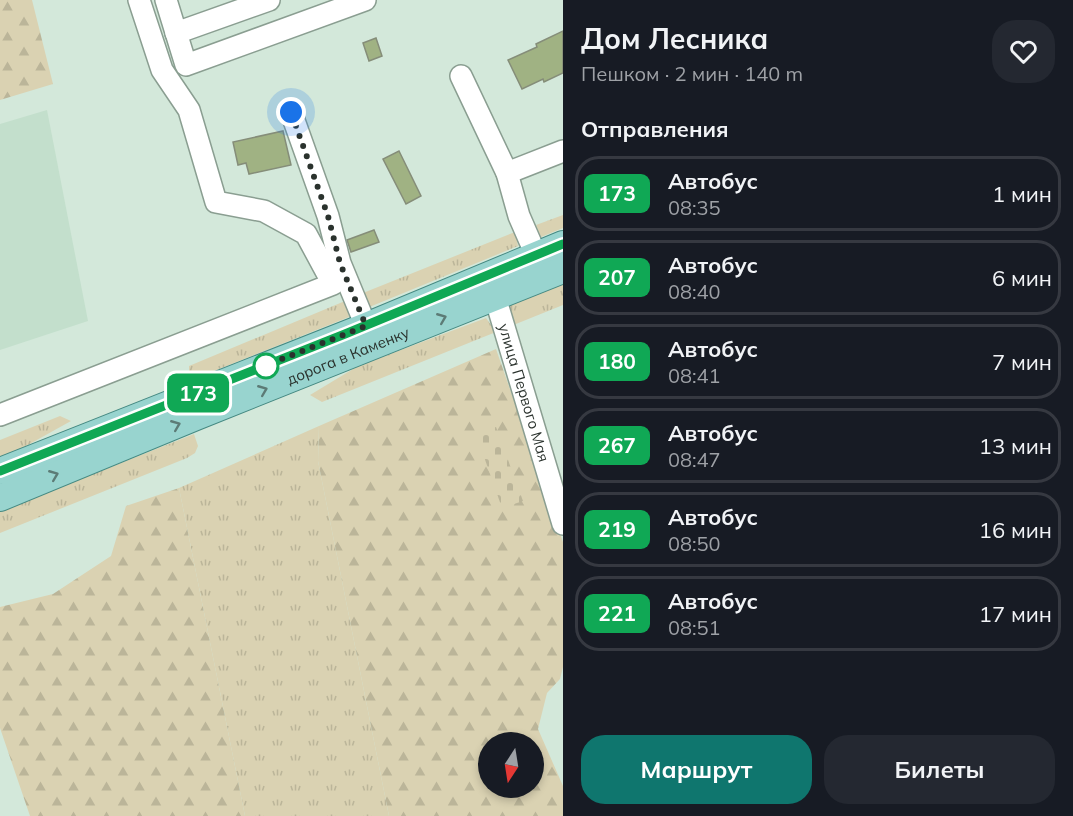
<!DOCTYPE html>
<html lang="ru">
<meta charset="utf-8">
<style>
body{margin:0;font-family:Mulish,sans-serif;background:#242831;color:#f1f3f6;height:100vh;display:flex;flex-direction:column;font-size:22px;white-space:nowrap}
*{box-sizing:border-box;margin:0}
p{font-size:20px;color:#9ea1a6}
.icon{flex:none;width:33px;height:33px;fill:none;stroke:currentColor;stroke-width:2;stroke-linecap:round;stroke-linejoin:round}
.map{position:relative;flex:1;overflow:hidden}
.details{display:flex;flex-direction:column;background:#171b24;width:510px}
.details>*{flex:none}
.badge{padding:0 12px;border-radius:9px;font-size:21px;line-height:39px}
.needle{width:39px;rotate:192deg}
.controls{position:absolute;left:478px;top:732px;display:grid;gap:12px}
.controls a{display:grid;place-items:center;width:66px;height:66px;border-radius:50%;background:#171b24;box-shadow:0 3px 9px #0003;font-size:30px}
.you{position:absolute;width:30px;height:30px;margin:-15px;border:4px solid #fff;border-radius:50%;background:#1a73e8;box-shadow:0 0 0 9px #1a73e833}
.map>.badge{position:absolute;translate:-50% -50%;box-shadow:0 0 0 3px #fff}
h2{padding:0 18px;font-size:22px;line-height:54px}
.round{display:grid;place-items:center;flex:none;width:63px;height:63px;border-radius:24px;background:#242831}
.overview{display:flex;align-items:center;justify-content:space-between;height:102px;padding:0 18px}
h1{font-size:28px;font-weight:700;line-height:45px}
.button{display:flex;gap:12px;margin-top:auto;padding:12px 18px}
.button a{flex:1;height:69px;border-radius:24px;background:#0f766e;color:#fff;font-size:24px;font-weight:700;line-height:69px;text-align:center}
.button a+a{background:#242831;color:#f1f3f6}
ul{padding:0;list-style:none}
li{display:flex;align-items:center;gap:18px;height:75px;margin:0 12px 9px;padding:0 6px;border:3px solid #363941;border-radius:24px}
li div{flex:1}
li b{display:block;font-size:22px}
li em{font-style:normal}
li .badge{min-width:66px;font-weight:700;text-align:center}
main{display:flex;flex:1;min-height:0}
.map>svg:first-child{display:block}
.built{fill:#c3dfcc}
.grass{fill:url(#grass-tufts)}
.forest{fill:url(#forest-firs);fill-rule:evenodd}
.cemetery{fill:url(#cemetery-stones)}
.building{fill:#a0b283;stroke:#858d79;stroke-width:1.5}
.lines{fill:none;stroke-linecap:round;stroke-linejoin:round}
.minor-casing{stroke:#8a9e91;stroke-width:24}
.major-casing{stroke:#458982;stroke-width:28}
.minor{stroke:#fff;stroke-width:21}
.major{stroke:#98d4cf;stroke-width:26}
.oneway{stroke:#5c7b76}
.line-casing{stroke:#fff;stroke-width:14}
.line{stroke:#10a855;stroke-width:9}
.walk{stroke:#2a322d;stroke-width:6;stroke-dasharray:0 10.8}
.stop-dot{fill:#fff;stroke:#10a855;stroke-width:3}
.labels{text-anchor:middle;stroke-width:6;stroke-linejoin:round;paint-order:stroke}
.street-label{font-size:15px;fill:#2a322d;stroke:#d3e8da}
</style>
<main>
<div class="map">
<svg width="563" height="816" viewBox="0 0 563 816">
<defs>
<pattern id="grass-tufts" width="24" height="20" patternUnits="userSpaceOnUse" patternTransform="scale(1.5)"><rect width="24" height="20" fill="#dad2b2"/><path d="M3 7l-1-3M5 7V3M7 7l1-3M15 17l-1-3M17 17v-4M19 17l1-3" fill="none" stroke="#bbb599"/></pattern>
<pattern id="forest-firs" width="22" height="20" patternUnits="userSpaceOnUse" patternTransform="scale(1.5)"><rect width="22" height="20" fill="#dad2b2"/><path d="M5 1l3.5 6h-7zM16 11l3.5 6h-7z" fill="#bbb599"/></pattern>
<pattern id="cemetery-stones" width="16" height="16" patternUnits="userSpaceOnUse" patternTransform="scale(1.5)"><rect width="16" height="16" fill="#dad2b2"/><path d="M2 7V4a2 2 0 0 1 4 0v3zM10 15v-3a2 2 0 0 1 4 0v3z" fill="#bbb599"/></pattern>
</defs>
<rect width="100%" height="100%" fill="#d3e8da"/>
<path class="built" d="M47,110L88,321L0,350V124Z"/>
<path class="grass" d="M563,215V228L541,237L536,225Z
M515,232L518,246L367,308L358,295Z
M563,283V305L511,326L506,307Z
M345,301L349,317L189,381V366Z
M486,318L496,332L322,402L310,395L358,366Z
M60,416L71,421L17,451L0,458V440Z
M319,426L318,461L389,816H245L179,488Z
M194,434L198,446L195,453L187,458L0,533V511Z"/>
<path class="forest" d="M0,0H32L53,84L0,100Z
M496,349L563,542V667L560,679L547,693L538,729L563,786V816H389L318,461L319,426ZM489,742H534V788H489Z
M179,488L245,816H30L0,728V607L53,594L111,556L126,506Z"/>
<path class="cemetery" d="M496,427L523,501L502,508L476,434Z"/>
<path class="building" d="M563,31V73L544,82L543,79L522,89L508,60L537,47L536,44Z
M376,38L382,56L369,61L363,43Z
M283,131L291,165L249,174L246,163L238,165L233,142Z
M399,151L421,196L406,204L383,159Z
M374,230L379,242L351,252L347,240Z"/>
<g class="lines">
<g class="minor-casing">
<g id="minor">
<path d="M166,0L186,65L365,0"/>
<path d="M176,33L269,0"/>
<path d="M461,76L507,173L519,216L536,255"/>
<path d="M291,112L328,216L340,263L366,326"/>
<path d="M507,173L563,151"/>
<path id="s1" d="M495,297L563,524"/>
<path d="M0,415L333,284L306,234L264,211L216,202L189,110L162,70L139,0"/>
</g>
</g>
<g class="major-casing">
<g id="major">
<path d="M0,471L366,326L563,244"/>
<path id="s2" d="M0,498L196,417L563,270"/>
</g>
</g>
<use href="#minor" class="minor"/>
<use href="#major" class="major"/>
</g>
<defs><path id="oneway-chevron" d="M-2-3.5L2.5 0L-2 3.5" fill="none" stroke-width="1.6" stroke-linecap="round" stroke-linejoin="round" transform="scale(1.5)"/></defs>
<g class="oneway">
<use href="#oneway-chevron" transform="translate(442 318) rotate(-22)"/>
<use href="#oneway-chevron" transform="translate(263 390) rotate(-22)"/>
<use href="#oneway-chevron" transform="translate(176 425) rotate(-22)"/>
<use href="#oneway-chevron" transform="translate(54 475) rotate(-22)"/>
</g>
<g class="lines">
<g class="line-casing">
<path id="line" d="M0,471L345,334L563,244"/>
</g>
<use href="#line" class="line"/>
<path class="walk" d="M266,366H264L366,326L340,263L328,216L291,112"/>
</g>
<circle class="stop-dot" cx="266" cy="366" r="12"/>
<g class="labels">
<g class="street-label">
<text dy="5" stroke="none"><textPath href="#s2" startOffset="376">дорога в Каменку</textPath></text>
<text dy="5" stroke="none"><textPath href="#s1" startOffset="100">улица Первого Мая</textPath></text>
</g>
</g>
</svg>
<div class="controls">
<a><svg class="needle" viewBox="-14 -14 28 28"><path d="M0-13l5 13h-10z" fill="#e53935"/><path d="M0 13l5-13h-10z" fill="#9ea1a6"/></svg></a>
</div>
<div class="you" style="left:291px;top:112px"></div>
<b class="badge" style="left:198px;top:393px;background:#10a855;color:#fff">173</b>
</div>
<section class="details">
<div class="overview"><div><h1>Дом Лесника</h1><p>Пешком · 2 мин · 140 m</p></div><a class="round"><svg class="icon" aria-label="heart" viewBox="0 0 24 24"><path d="M12 20l-8-8c-3-5 5-10 8-4 3-6 11-1 8 4z"/></svg></a></div>
<h2>Отправления</h2>
<ul>
<li><span class="badge" style="background:#10a855;color:#fff">173</span><div><b>Автобус</b><p>08:35</p></div><em>1 мин</em></li>
<li><span class="badge" style="background:#10a855;color:#fff">207</span><div><b>Автобус</b><p>08:40</p></div><em>6 мин</em></li>
<li><span class="badge" style="background:#10a855;color:#fff">180</span><div><b>Автобус</b><p>08:41</p></div><em>7 мин</em></li>
<li><span class="badge" style="background:#10a855;color:#fff">267</span><div><b>Автобус</b><p>08:47</p></div><em>13 мин</em></li>
<li><span class="badge" style="background:#10a855;color:#fff">219</span><div><b>Автобус</b><p>08:50</p></div><em>16 мин</em></li>
<li><span class="badge" style="background:#10a855;color:#fff">221</span><div><b>Автобус</b><p>08:51</p></div><em>17 мин</em></li>
</ul>
<div class="button"><a>Маршрут</a><a>Билеты</a></div>
</section>
</main>
